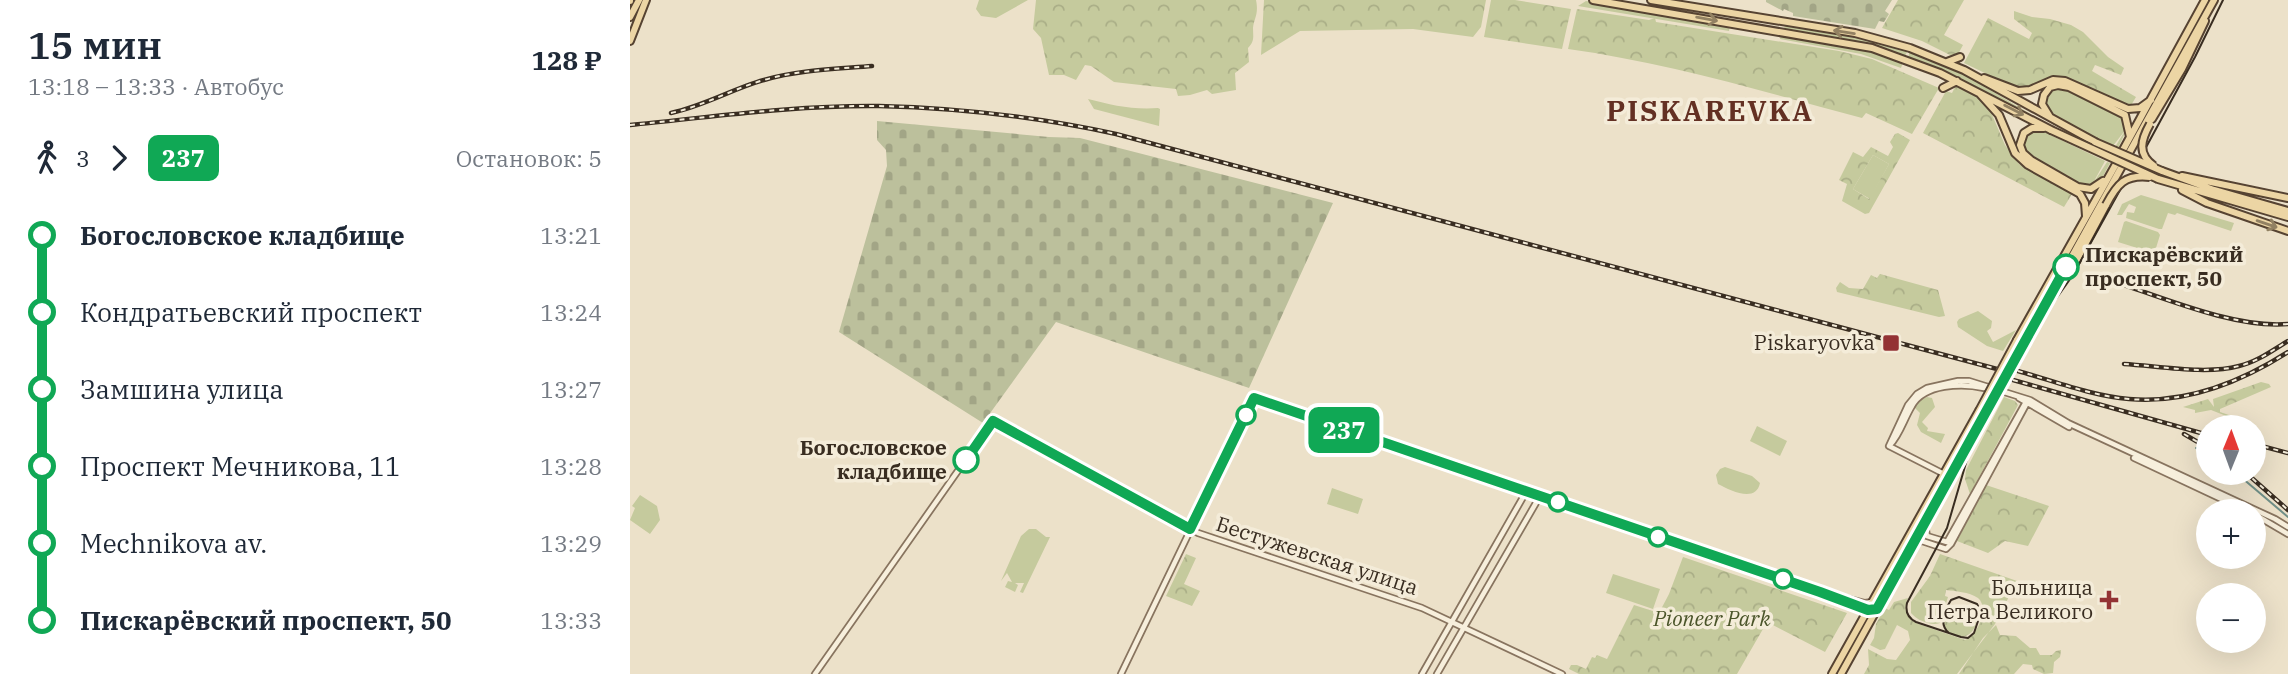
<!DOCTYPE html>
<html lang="ru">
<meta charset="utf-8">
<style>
body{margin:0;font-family:"IBM Plex Serif",serif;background:#f2f2f3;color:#1f2937;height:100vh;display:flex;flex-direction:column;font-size:26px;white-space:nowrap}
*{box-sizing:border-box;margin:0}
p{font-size:23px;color:#747a83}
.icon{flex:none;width:38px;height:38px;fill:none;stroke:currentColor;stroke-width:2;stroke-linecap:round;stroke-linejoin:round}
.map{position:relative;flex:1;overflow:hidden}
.drawer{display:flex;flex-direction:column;background:#fff;width:630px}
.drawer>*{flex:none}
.badge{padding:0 14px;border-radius:10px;font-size:24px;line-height:46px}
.needle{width:46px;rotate:1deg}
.buttons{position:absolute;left:1566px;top:415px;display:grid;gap:14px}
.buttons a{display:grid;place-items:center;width:70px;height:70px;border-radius:50%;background:#fff;box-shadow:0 7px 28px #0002;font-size:35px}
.map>.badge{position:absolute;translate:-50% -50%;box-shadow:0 0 0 4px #fff}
.legs{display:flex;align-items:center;gap:10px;height:77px;padding:0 28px;font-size:23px}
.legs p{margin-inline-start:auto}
.head{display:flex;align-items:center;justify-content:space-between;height:119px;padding:0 28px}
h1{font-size:38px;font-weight:600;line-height:52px}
ul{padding:0 28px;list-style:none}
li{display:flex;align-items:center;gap:24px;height:77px;font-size:26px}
li i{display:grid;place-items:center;width:10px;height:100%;margin:0 9px;background:currentColor}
li i::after{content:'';width:18px;height:18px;margin:-9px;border:5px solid;border-radius:50%;background:#fff}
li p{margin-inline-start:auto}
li:first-child i{background:linear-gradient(#0000 50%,currentColor 0)}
li:last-child i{background:linear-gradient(currentColor 50%,#0000 0)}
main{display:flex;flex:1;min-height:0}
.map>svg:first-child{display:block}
.green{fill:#c5ca9d}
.forest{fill:url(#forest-crowns);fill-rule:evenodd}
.cemetery{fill:url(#cemetery-stones)}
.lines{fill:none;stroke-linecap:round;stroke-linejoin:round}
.stream{stroke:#708f87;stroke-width:2}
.minor-casing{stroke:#88745f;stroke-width:8}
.major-casing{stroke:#564332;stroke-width:10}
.minor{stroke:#f7efdc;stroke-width:4.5}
.major{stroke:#ecd5a4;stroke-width:6}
.tram{stroke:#392d21;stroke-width:2}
.rail-casing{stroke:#392d21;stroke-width:4.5}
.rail{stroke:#f4ecd9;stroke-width:2;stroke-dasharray:5;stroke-linecap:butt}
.major-bridge-casing{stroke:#564332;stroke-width:10;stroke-linecap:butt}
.major-bridge{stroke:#ecd5a4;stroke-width:6}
.oneway{stroke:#928162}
.line-1-casing{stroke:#fff;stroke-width:16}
.line-1{stroke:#10a855;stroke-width:10}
.stop-1-dot{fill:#fff;stroke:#10a855;stroke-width:3.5}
.poi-dot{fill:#933234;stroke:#f4ecd9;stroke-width:2.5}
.labels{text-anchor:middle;stroke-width:7;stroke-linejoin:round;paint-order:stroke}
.stop-label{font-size:21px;font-weight:bold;fill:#392d21;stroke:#f4ecd9;text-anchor:start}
.poi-label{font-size:21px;fill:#392d21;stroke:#f4ecd9;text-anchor:end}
.street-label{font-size:21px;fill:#392d21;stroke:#f4ecd9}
.park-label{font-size:21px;font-style:italic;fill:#4a5429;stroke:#f4ecd9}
.district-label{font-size:28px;font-weight:bold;letter-spacing:2px;fill:#633023;stroke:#f4ecd9}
</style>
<main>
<section class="drawer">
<div class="head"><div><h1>15 мин</h1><p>13:18 – 13:33 · Автобус</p></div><b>128 ₽</b></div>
<div class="legs"><svg class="icon" aria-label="walk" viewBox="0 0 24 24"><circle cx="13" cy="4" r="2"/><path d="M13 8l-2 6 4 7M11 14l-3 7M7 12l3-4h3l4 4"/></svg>3<svg class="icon" aria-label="forward" viewBox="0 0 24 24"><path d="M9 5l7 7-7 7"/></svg><b class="badge" style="background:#10a855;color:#fff">237</b><p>Остановок: 5</p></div>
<ul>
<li><i style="color:#10a855"></i><b>Богословское кладбище</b><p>13:21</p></li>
<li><i style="color:#10a855"></i><span>Кондратьевский проспект</span><p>13:24</p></li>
<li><i style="color:#10a855"></i><span>Замшина улица</span><p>13:27</p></li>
<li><i style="color:#10a855"></i><span>Проспект Мечникова, 11</span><p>13:28</p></li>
<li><i style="color:#10a855"></i><span>Mechnikova av.</span><p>13:29</p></li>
<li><i style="color:#10a855"></i><b>Пискарёвский проспект, 50</b><p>13:33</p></li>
</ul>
</section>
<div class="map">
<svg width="1658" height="674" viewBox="0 0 1658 674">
<defs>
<pattern id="forest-crowns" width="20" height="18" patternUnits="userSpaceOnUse" patternTransform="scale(1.75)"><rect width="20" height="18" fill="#c5ca9d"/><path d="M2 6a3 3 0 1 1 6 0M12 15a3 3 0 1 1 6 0" fill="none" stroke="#aaae87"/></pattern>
<pattern id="cemetery-stones" width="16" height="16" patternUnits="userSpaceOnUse" patternTransform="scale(1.75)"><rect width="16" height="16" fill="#bcc09c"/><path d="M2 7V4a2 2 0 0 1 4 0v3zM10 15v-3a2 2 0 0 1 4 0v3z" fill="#a2a586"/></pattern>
</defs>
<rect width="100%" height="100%" fill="#ece1c9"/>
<path class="green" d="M349,0H398L366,18L351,16L346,9Z
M956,1L1100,25L1099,31L948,6Z
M1157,25L1240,39L1278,50L1275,56L1224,41L1156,30L1154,27Z
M1151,34L1243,51L1273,62L1271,68L1231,54L1150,39Z
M1280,51L1330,72L1402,115L1278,57Z
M1426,87H1434L1492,115L1497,129L1488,148L1485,147L1496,129L1483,146L1426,117L1415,103L1417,96Z
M458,99C481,105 503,110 528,108L530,109L529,126L464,109Z
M1410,130L1475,161L1462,185L1477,162L1480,163L1471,180L1463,186H1451L1397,154C1389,140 1395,132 1410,130Z
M1243,155L1259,164L1240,199L1223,189Z
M1511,195L1604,223L1601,231L1547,213L1545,215L1538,213L1532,229H1529L1496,218L1497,212L1504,213L1506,207L1499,204L1492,215H1487L1492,204Z
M1496,221L1528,232L1530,235L1526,248L1541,257H1536L1488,242L1494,222Z
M1348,311L1362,321L1361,328L1357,331L1363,342L1386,330L1373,351L1357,346L1328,327L1327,322L1329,319Z
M1297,397L1302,398L1305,407L1292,422L1298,428L1297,431L1315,434L1311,443L1291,432L1287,425L1290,413L1285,408L1289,401Z
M1127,426L1157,441L1150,456L1120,441Z
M1095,467L1122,476L1130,483C1126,503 1101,491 1088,484L1086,475L1090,469Z
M702,488L733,499L728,514L697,504Z
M10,495L27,506L30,520L20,534L0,520L5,508L2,506Z
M399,529H406L416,537H420L393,593L390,592L394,583H385L388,585L385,592L375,587L378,581L382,582L377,573L371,581L391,536Z
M983,574L1030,589L1023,609L976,593Z"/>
<path class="forest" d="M406,0H626C629,14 624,18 623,28C623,36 625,41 618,48L619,62L605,73L606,90L582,94L577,90L560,95L548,96L546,89L484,82L461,66L455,65L446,80L434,75H419L411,38L403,29Z
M634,0H856L851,27L843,37L783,29L670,31L631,55Z
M861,0H885L941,9L932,49L854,37Z
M1268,0H1334L1314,35L1333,45L1326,58L1292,41L1252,28Z
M947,9L1019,20L1025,18L1026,22L1209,51L1242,59L1309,88L1282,134L1236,113L1232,118C1135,92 1039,63 938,49Z
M1384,11L1402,17L1420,19L1441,25L1453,32L1478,57L1494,68L1491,75L1465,65L1462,71L1506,97L1500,107L1436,78L1388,89L1334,63L1358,18L1399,39L1402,33L1384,19Z
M1326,85L1357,103L1375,145L1389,164L1442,194L1434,207L1293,133L1316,91L1322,93Z
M1268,133L1280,140L1239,213L1235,214L1212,201L1217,184L1209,180L1223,152L1233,157L1241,147L1258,156L1263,147L1260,142L1265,134ZM1243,155L1259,164L1239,199L1223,189Z
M1250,274L1308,290L1315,316L1309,317L1207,292L1206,288L1210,282L1219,288L1233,289L1241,275L1247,278Z
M1631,382L1639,384L1641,387L1590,409V412L1605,417L1604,419L1581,410L1565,413V410L1553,407L1578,399L1584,407L1583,399Z
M1374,397L1385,401L1388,405L1340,494L1335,479L1336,470Z
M1356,485L1419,506L1398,546L1375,541L1358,553L1327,541Z
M556,554L566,558L554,584L570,591L562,606L536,596Z
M1310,554L1387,581L1365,624L1327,674H1234L1239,665L1238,649L1257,659L1266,660L1280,640L1278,631L1267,625L1255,649L1250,650L1240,645L1244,638L1246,624L1255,608L1259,610L1264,602L1278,598C1273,609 1276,618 1286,623L1335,640C1347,636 1360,608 1348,598C1339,592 1325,591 1316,590L1315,596L1318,597L1310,623C1301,626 1288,621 1281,613V602L1300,576Z
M1053,557L1217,613L1195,652L1137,622L1107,674H949L939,669L941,665H947L956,669L962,657L965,658L967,655L977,659L1004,605L1029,613L1039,594Z
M1314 621a16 16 0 1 1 32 0a16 16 0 1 1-32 0Z
M1366,625L1370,635L1386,636L1400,648H1406L1410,655H1422L1426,651L1431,650L1430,657L1424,662L1423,673L1414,674L1403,669L1402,665L1393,664L1384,674H1329L1353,638Z"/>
<path class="cemetery" d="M1136,0H1262L1255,11L1259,14L1254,22L1249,21L1245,29L1163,16V13L1154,9L1153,11L1136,2Z
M247,121L419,137L450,138L703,203L619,388L426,322L353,423L209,332L257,166L256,150L247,140Z"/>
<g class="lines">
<path class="stream" d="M1566,448L1578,455
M1605,472L1658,517"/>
<g class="minor-casing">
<path id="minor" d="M1389,398L1439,427
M1260,445C1270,435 1274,419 1282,406C1294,384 1332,383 1354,388
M1259,446L1278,405L1287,394L1297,388L1328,381H1339L1400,400L1438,423L1645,519L1658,527
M1259,446L1314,474
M1504,458L1617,511
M1624,514L1658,534
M1295,524L1297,536L1317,542
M1286,542L1292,541L1316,549L1321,544L1398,401
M1317,542L1397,400
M1204,595L1235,603L1242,602
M185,674L363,421L568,533L792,608L932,674
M491,674L624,398L1240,611
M792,674L896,492
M807,674L910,496"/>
</g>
<g class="major-casing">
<path id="major" d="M963,0L1242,48L1310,73L1421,130
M1021,0L1225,33L1280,48L1334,70L1465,142
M0,1V0
M0,17L9,0
M0,41L16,0
M1317,62L1330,57
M1354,78L1388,91L1400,90L1423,80L1435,81L1498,109L1510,108L1521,100
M1313,88L1327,81
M1350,94L1369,115L1385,153L1398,165L1450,194L1455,203L1456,216
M1420,117L1412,104L1414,95L1420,87L1428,85L1439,87L1495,115L1500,137
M1522,119L1552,69L1575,21
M1414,128H1402L1394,133L1390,145L1393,153L1401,160L1448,187L1461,189L1473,181
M1493,150L1575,0
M1499,153L1584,0
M1532,171L1584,190L1658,211
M1552,176L1658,198
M1528,179L1658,217
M1552,190L1577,203L1658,231
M1431,281L1444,265L1476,205
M1387,340L1486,164
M1394,343L1492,166
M1202,674L1349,411
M1211,674L1355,414"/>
</g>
<use href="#minor" class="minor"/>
<use href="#major" class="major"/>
<path class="tram" d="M1514,151L1565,57L1593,0
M1319,633C1308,624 1315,610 1321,600L1329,597L1347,604L1351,612L1344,633L1338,638L1331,637L1286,622C1278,618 1275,612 1277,603L1317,528L1338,456L1418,310L1443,275L1495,181"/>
<g class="rail-casing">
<path id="rail" d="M41,113C74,106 102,89 134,80C168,70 206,69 242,66
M0,125C82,117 166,105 249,106C329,108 409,117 486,134L1367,369
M1470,277C1525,294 1602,329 1658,324
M1494,364C1529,366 1576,375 1609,366C1627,362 1643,350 1658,341
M1388,371C1424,381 1462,396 1499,399C1556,404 1611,382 1658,352
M1383,380L1578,435
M1554,434L1578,448
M1624,444L1658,453
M1615,472L1658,510"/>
</g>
<use href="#rail" class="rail"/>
<g class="major-bridge-casing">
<path id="major-bridge" d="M1520,124C1511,140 1507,154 1524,166
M1421,130L1528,179
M1465,142L1532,171
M1476,205C1487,184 1495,174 1520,177
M1349,411L1387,340
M1355,414L1394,343"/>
</g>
<use href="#major-bridge" class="major-bridge"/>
</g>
<defs><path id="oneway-shaft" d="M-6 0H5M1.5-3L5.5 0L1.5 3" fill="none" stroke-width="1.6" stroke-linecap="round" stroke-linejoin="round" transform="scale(1.75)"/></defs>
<g class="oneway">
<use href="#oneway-shaft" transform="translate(1077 19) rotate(10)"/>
<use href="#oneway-shaft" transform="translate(1214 32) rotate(-171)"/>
<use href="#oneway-shaft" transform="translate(1384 110) rotate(27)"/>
<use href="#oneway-shaft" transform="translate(1637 224) rotate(19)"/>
</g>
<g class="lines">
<g class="line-1-casing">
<path id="line-1" d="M336,460L363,421L560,529L624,398L1190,592L1238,610L1247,609L1436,267"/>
</g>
<use href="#line-1" class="line-1"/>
</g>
<g class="stop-1-dot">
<circle cx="1436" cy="267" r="12"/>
<circle cx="616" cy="415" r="9"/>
<circle cx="336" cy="460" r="12"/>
<circle cx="928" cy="502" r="9"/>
<circle cx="1028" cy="537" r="9"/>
<circle cx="1153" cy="579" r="9"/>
</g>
<g class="poi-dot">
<rect x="1252" y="334" width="18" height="18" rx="3.5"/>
<path d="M1475.5 589.5h7v7h7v7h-7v7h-7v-7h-7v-7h7z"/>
</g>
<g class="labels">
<g class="stop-label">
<text x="1455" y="262">Пискарёвский<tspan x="1455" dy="24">проспект, 50</tspan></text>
<text x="317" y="455" text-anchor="end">Богословское<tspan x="317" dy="24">кладбище</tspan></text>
</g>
<g class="poi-label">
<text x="1245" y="350">Piskaryovka</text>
<text x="1463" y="595">Больница<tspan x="1463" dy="24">Петра Великого</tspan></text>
</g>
<g class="street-label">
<text transform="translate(687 556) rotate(18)" y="7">Бестужевская улица</text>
</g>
<g class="park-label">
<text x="1082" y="626">Pioneer Park</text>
</g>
<g class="district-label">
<text x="1080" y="121">PISKAREVKA</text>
</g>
</g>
</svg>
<div class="buttons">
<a><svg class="needle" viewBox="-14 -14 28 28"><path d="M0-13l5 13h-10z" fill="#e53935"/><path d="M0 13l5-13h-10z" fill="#747a83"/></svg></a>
<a>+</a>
<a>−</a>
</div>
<b class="badge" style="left:714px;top:430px;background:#10a855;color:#fff">237</b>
</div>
</main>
